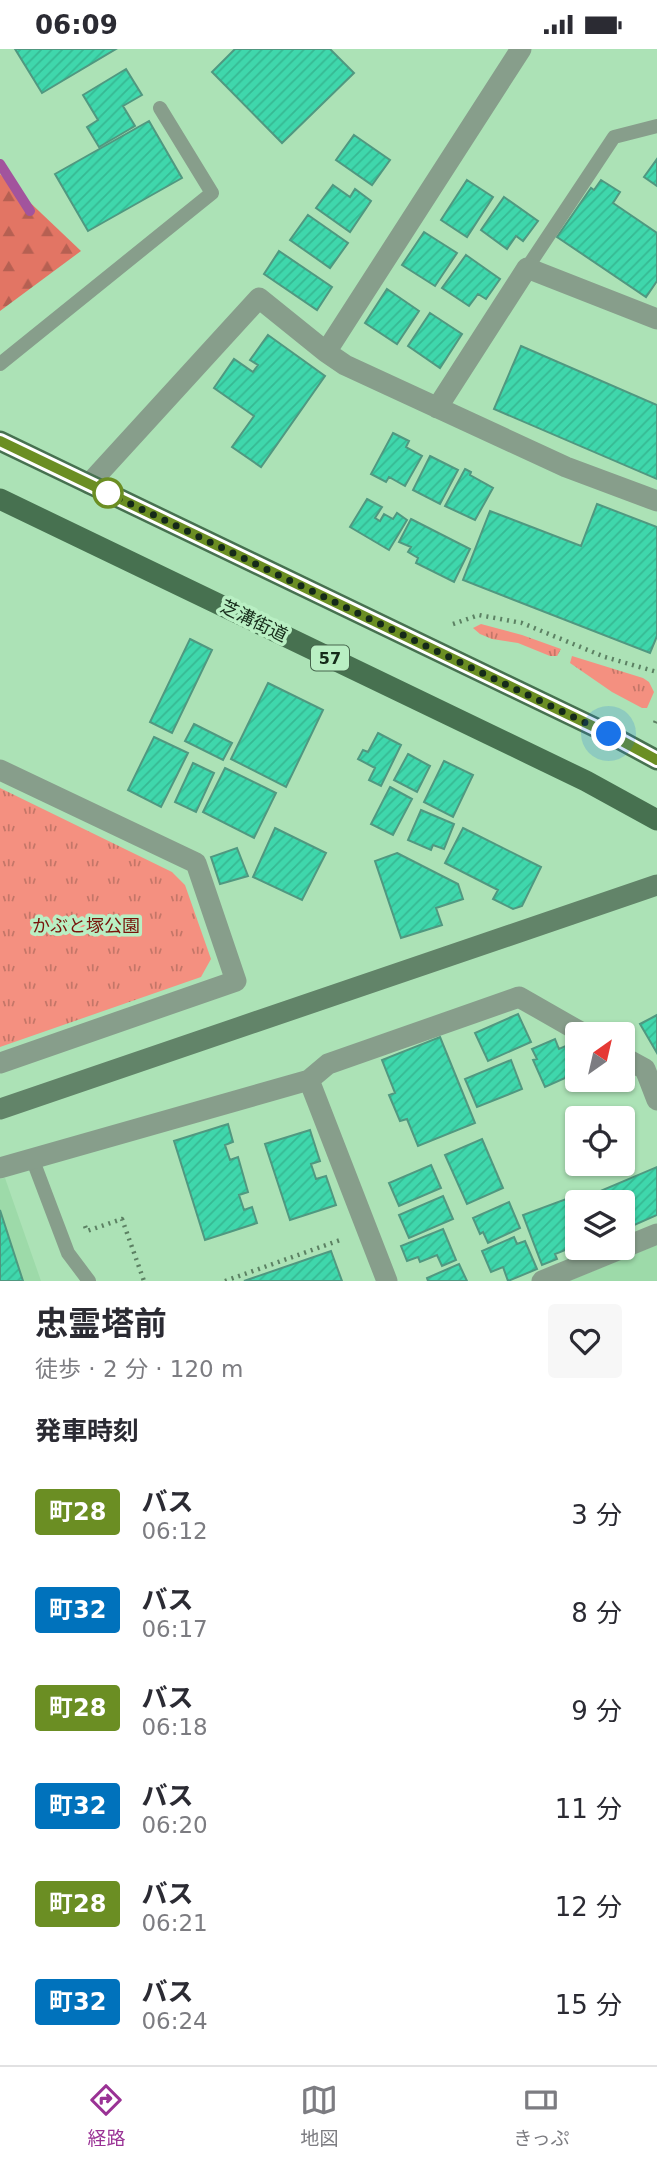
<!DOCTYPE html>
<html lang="ja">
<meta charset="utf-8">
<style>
body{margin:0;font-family:"DejaVu Sans","Noto Sans JP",sans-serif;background:#f7f7f7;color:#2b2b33;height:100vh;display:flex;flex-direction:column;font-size:26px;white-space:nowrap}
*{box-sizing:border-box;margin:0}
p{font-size:23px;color:#7c7c81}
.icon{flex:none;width:38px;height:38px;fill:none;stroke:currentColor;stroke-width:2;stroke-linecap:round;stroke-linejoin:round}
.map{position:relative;height:1232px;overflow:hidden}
.side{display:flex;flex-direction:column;background:#fff;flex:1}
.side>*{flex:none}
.badge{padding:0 14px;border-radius:5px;font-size:24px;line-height:46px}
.needle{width:46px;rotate:34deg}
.controls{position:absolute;left:565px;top:973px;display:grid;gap:14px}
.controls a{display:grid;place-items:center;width:70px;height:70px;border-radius:7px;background:#fff;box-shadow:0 2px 5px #0004;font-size:35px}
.you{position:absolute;width:35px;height:35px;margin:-18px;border:5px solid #fff;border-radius:50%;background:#1a73e8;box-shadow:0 0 0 10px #1a73e833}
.map>.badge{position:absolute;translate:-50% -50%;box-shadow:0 0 0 4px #fff}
h2{padding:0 35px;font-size:26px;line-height:63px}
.round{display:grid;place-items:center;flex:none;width:74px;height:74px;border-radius:7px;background:#f7f7f7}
.overview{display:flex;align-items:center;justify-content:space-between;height:119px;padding:0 35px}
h1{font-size:33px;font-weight:700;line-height:52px}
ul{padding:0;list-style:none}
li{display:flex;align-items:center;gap:21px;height:98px;padding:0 35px}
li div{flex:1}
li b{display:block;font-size:26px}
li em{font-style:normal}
li .badge{min-width:77px;font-weight:700;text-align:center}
.status{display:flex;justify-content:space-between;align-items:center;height:49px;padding:0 35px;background:#fff;direction:ltr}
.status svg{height:19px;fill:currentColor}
.tabs{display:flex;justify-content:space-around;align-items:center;height:98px;border-top:2px solid #e1e1e2;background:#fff;font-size:19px;color:#7c7c81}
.tabs a{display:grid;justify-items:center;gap:4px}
.tabs .current{color:#9a3295}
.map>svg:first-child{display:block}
.built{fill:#9ddaa9}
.grass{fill:url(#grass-tufts)}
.forest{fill:url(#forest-firs)}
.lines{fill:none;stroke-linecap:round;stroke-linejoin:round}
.stream{stroke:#a2549d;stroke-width:10}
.building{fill:url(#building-hatch);stroke:#509880;stroke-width:2}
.path{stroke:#5c8163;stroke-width:4.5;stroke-dasharray:2 5;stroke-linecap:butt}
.lane{stroke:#879e8b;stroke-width:14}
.street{stroke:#879e8b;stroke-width:21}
.secondary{stroke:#628469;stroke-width:21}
.primary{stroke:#477150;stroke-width:21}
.line-casing{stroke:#fff;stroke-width:16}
.line{stroke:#6b8e23;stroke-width:10}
.walk{stroke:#152a19;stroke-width:7;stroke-dasharray:0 12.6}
.stop-dot{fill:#fff;stroke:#6b8e23;stroke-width:3.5}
.labels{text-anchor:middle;stroke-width:7;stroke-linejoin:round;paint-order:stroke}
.shield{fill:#b9efc3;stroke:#46654c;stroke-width:2}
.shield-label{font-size:16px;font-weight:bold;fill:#152a19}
.street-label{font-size:18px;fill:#152a19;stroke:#b9efc3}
.park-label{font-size:18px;fill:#78140b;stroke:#b9efc3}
</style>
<div class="status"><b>06:09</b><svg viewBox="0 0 49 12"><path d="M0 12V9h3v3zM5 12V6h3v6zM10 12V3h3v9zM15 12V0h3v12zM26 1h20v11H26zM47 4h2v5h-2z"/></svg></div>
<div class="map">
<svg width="657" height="1232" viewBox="0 0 657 1232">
<defs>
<pattern id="grass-tufts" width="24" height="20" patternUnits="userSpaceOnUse" patternTransform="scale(1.75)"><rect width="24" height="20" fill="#f49080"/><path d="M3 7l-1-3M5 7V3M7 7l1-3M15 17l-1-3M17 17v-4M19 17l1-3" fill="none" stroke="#c47668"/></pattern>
<pattern id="forest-firs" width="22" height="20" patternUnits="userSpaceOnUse" patternTransform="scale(1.75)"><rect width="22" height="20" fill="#e27564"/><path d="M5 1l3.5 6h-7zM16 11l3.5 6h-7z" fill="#b66052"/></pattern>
<pattern id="building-hatch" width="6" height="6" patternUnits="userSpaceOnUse" patternTransform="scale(1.75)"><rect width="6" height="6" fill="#3fd7ac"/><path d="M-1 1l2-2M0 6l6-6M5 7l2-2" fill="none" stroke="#36b993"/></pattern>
</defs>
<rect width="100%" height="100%" fill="#ace2b6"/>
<path class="built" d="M5,1129L41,1232H0V1130Z
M657,1196V1232H569Z"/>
<path class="grass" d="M481,575L522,586L561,600L557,607H550L518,594L492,590L480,585L473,579Z
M572,607L643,629L649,633L654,643L647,659H642L612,643L570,614Z
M0,739L172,823L185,836L211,910L201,928L0,998Z"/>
<path class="forest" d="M0,125L81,202L0,262Z"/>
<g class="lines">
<path class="stream" d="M0,115L30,162"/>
</g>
<path class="building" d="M15,0H116L42,44Z
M235,0H330L354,24L282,94L212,23Z
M126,20L142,46L123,57L135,77L99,98L87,78L98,71L83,46Z
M149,72L182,129L88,182L55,125Z
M354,86L390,111L372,136L336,111Z
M657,110V137L644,128Z
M467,131L493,148L467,188L441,171Z
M601,131L620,143L613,154L657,184V232L646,248L557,188L591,139L594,141Z
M333,136L350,148L355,140L371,152L350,183L316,159Z
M504,148L538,172L523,192L516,187L507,200L481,181Z
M308,166L348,194L330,219L290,191Z
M424,183L457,204L435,237L402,216Z
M279,202L332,238L317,261L264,225Z
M466,206L500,230L486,250L478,245L469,257L442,239Z
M387,240L419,262L397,295L365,274Z
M430,264L462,285L440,319L408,297Z
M268,286L325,327L261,418L232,398L254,367L214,339L234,310L253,323L258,316L250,311Z
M521,297L657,356V430L494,360Z
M393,384L409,392L406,398L422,407L405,437L389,428L386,433L371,425Z
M430,407L458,421L440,455L413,441Z
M465,420L471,423L470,426L493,439L475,471L445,457Z
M367,450L382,458L375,469L380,472L384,465L393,470L397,464L407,471L389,501L350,478Z
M597,455L657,478V587L650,604L463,531L490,462L581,497Z
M411,470L470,500L454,533L416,514L418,509L408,503L411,498L399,493Z
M190,590L212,601L172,684L150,673Z
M268,634L323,661L286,738L231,710Z
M194,675L232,694L223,711L185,692Z
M378,684L401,696L381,737L369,731L375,719L358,710L363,701L368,703Z
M154,688L188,704L161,758L128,741Z
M408,705L430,717L417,743L394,731Z
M444,712L473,726L453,768L424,753Z
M193,714L214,724L196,763L175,753Z
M225,719L276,744L254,789L203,763Z
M390,738L412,750L393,786L371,775Z
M421,761L454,775L444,800L433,796L431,801L408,791Z
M275,779L326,804L302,851L253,828Z
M463,779L541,818L522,857L513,860L493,850L498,841L445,814Z
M237,799L248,827L220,835L211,808Z
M397,804L458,835L463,850L436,859L442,876L401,889L375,812Z
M518,965L531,993L488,1012L475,984Z
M657,966V1004L640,975Z
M440,988L475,1074L418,1097L407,1070L400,1072L389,1046L395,1044L382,1011Z
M555,990L559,1000L568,996L572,1007L565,1029L545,1038L533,1011L537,1010L532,1000Z
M511,1011L522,1040L477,1058L465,1030Z
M228,1075L233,1093L225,1096L230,1111L238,1108L248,1143L239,1146L244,1161L252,1158L257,1174L205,1191L174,1092Z
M310,1081L320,1112L311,1115L316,1130L326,1127L336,1156L290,1171L265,1095Z
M482,1090L503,1139L467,1155L445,1106Z
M431,1116L441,1139L399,1157L389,1134Z
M657,1118V1166L623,1181V1153H602L598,1143Z
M577,1146L579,1153H578V1199H585L571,1203L570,1199L555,1205L557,1210L542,1216L523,1166Z
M443,1147L453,1170L409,1189L399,1166Z
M509,1153L520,1179L488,1194L483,1183L480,1185L473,1169Z
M0,1161L23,1232H0Z
M443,1180L456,1211L442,1217L437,1206L420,1213L418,1208L407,1212L401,1197Z
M514,1188L517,1195L525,1192L537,1220L508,1232L503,1218L491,1223L482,1202Z
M331,1202L342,1232H244Z
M459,1215L467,1232H428L427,1229Z"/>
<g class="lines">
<path class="path" d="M453,575L479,566L522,574L605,608L657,623
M655,674L657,669
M85,1177L87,1182L122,1170L144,1232
M225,1232L343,1190"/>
<path class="lane" d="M527,219L614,88L657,77
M0,315L212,144L160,59
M32,1109L68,1204L89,1232"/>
<path class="street" d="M326,303L521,0
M437,359L527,219L657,270
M89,435L259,249L326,303L345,316L566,418L657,452
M0,721L196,814L236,932L0,1014
M623,1008L645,1020L657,1051
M309,1031L387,1232
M0,1119L309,1031L328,1015L519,948L584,985
M542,1232L657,1185"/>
<path class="secondary" d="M0,1060L657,836"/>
<path class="primary" d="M0,392L609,685L657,711
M0,450L586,732L657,771"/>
</g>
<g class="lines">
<g class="line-casing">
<path id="line" d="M0,392L609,685L657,711"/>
</g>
<use href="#line" class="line"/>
<path class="walk" d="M108,444L609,685"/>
</g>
<circle class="stop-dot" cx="108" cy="444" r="14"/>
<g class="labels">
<rect class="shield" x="311" y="596.5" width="38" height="25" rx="5"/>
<g class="shield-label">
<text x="330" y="615">57</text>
</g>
<g class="street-label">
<text transform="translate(254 572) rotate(26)" y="6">芝溝街道</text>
</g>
<g class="park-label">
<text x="86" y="883">かぶと塚公園</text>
</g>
</g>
</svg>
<div class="controls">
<a><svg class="needle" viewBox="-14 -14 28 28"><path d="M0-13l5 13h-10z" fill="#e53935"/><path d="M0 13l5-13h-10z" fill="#7c7c81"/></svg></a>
<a><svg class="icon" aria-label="locate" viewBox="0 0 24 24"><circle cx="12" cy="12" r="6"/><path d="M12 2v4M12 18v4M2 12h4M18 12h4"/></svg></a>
<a><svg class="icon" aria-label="layers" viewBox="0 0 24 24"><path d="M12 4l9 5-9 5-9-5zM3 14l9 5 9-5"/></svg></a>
</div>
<div class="you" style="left:609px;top:685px"></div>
</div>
<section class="side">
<div class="overview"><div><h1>忠霊塔前</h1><p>徒歩 · 2 分 · 120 m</p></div><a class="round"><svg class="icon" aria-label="heart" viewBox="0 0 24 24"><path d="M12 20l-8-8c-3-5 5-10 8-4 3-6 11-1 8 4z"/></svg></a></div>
<h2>発車時刻</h2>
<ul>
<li><span class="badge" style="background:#6b8e23;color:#fff">町28</span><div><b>バス</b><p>06:12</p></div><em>3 分</em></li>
<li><span class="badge" style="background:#0072bc;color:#fff">町32</span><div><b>バス</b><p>06:17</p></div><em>8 分</em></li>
<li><span class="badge" style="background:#6b8e23;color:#fff">町28</span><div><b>バス</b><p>06:18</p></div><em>9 分</em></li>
<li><span class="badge" style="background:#0072bc;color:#fff">町32</span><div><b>バス</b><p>06:20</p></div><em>11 分</em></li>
<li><span class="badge" style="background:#6b8e23;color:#fff">町28</span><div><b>バス</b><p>06:21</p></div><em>12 分</em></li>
<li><span class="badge" style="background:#0072bc;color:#fff">町32</span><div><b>バス</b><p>06:24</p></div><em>15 分</em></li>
</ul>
</section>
<nav class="tabs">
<a class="current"><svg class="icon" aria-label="directions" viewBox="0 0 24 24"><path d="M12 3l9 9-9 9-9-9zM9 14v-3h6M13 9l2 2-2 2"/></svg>経路</a>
<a><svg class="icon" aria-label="map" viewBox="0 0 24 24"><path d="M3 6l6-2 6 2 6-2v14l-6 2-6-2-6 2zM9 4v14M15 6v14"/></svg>地図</a>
<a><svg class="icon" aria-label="tickets" viewBox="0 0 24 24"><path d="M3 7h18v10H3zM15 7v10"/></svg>きっぷ</a>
</nav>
